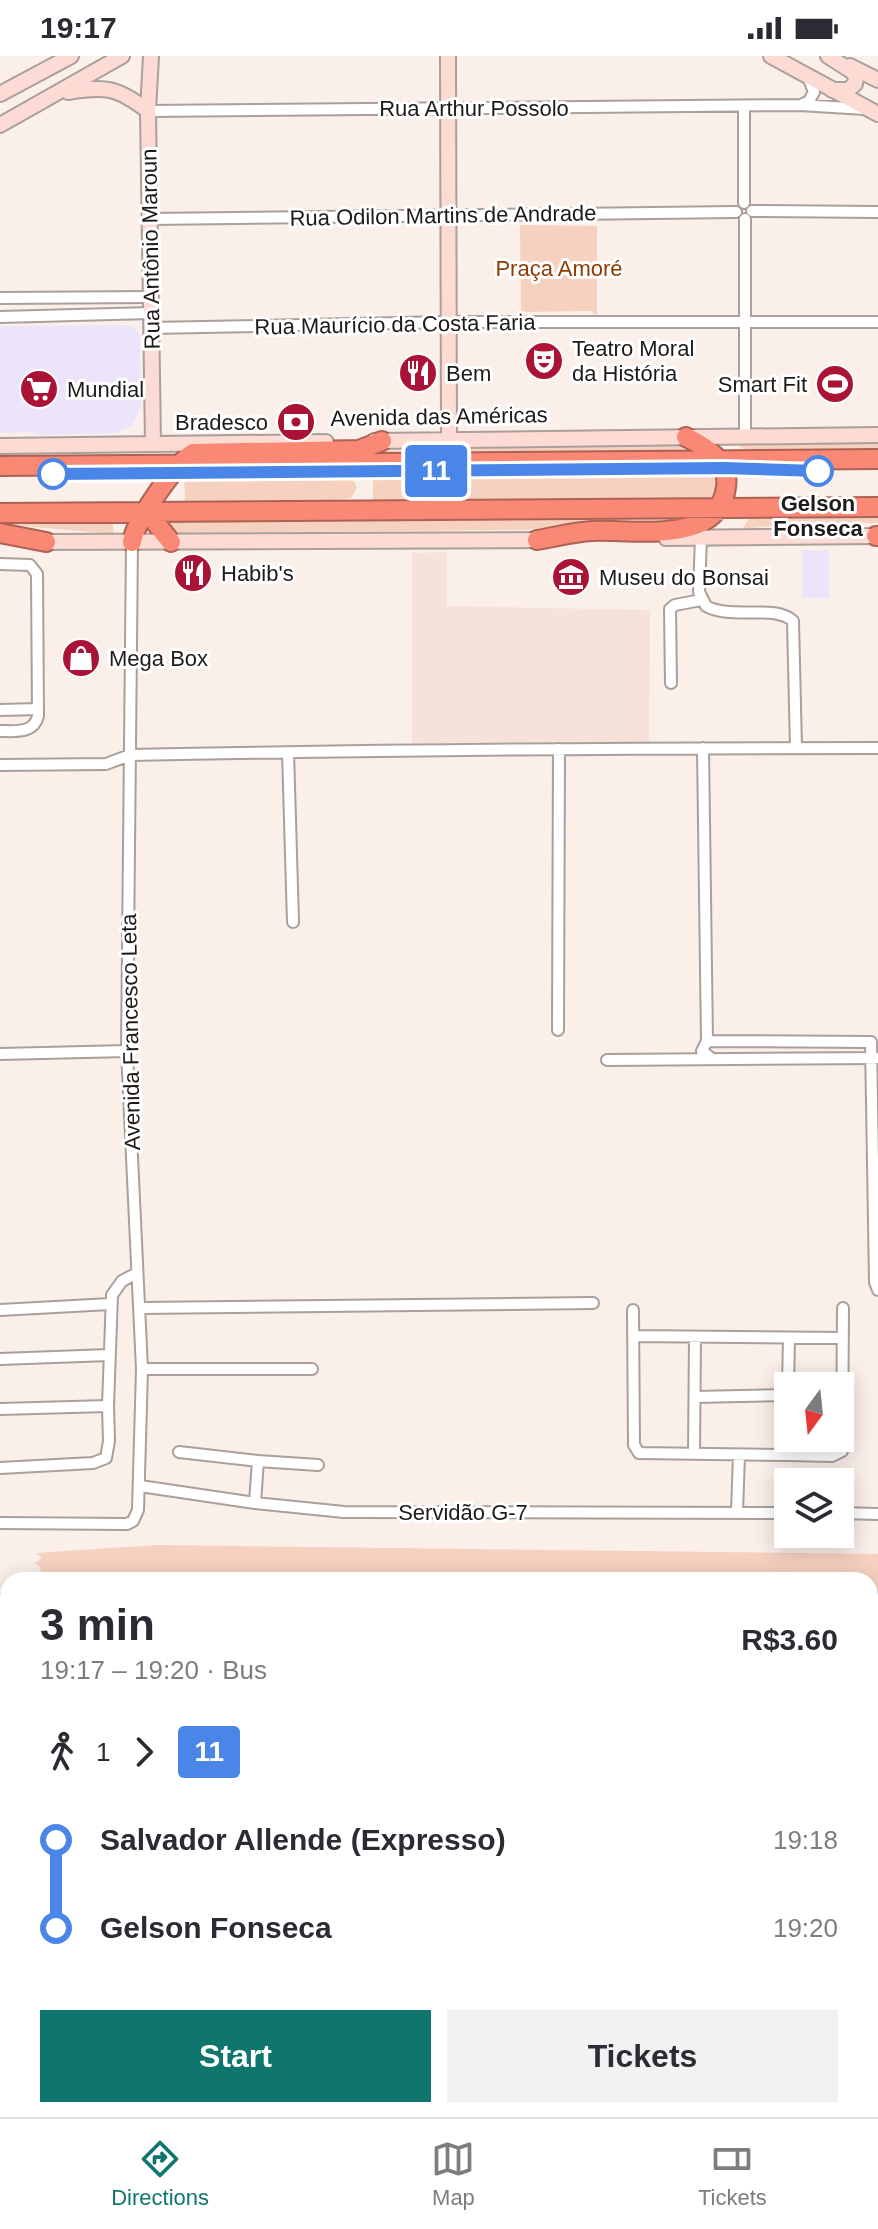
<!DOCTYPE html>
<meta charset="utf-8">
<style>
body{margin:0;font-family:Arial,sans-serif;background:#f2f2f3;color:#2b2b33;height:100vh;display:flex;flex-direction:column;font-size:30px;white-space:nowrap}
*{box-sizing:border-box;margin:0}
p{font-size:26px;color:#7c7c81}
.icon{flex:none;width:44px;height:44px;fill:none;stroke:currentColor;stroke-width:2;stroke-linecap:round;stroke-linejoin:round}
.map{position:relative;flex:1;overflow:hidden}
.drawer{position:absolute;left:0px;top:1516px;width:878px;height:546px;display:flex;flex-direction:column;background:#fff;border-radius:24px 24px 0 0;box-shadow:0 4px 20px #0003}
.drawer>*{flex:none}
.badge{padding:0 16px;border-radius:6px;font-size:28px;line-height:52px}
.needle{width:52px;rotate:195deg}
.fabs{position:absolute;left:774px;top:1316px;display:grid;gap:16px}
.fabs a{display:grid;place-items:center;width:80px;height:80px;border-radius:0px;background:#fff;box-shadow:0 4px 20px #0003;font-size:40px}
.map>.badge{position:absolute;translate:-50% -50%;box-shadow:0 0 0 4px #fff}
.legs{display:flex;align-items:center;gap:12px;height:88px;padding:0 40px;font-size:26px}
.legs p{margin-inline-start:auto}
.head{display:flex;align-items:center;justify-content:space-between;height:136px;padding:0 40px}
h1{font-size:44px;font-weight:700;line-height:60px}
.cta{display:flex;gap:16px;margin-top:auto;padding:16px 40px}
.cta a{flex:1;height:92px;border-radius:0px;background:#0f766e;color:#fff;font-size:32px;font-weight:700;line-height:92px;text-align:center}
.cta a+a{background:#f2f2f3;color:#2b2b33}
ul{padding:0 40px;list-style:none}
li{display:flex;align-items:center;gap:28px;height:88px;font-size:30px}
li i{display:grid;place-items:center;width:12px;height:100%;margin:0 10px;background:currentColor}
li i::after{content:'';width:20px;height:20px;margin:-10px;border:6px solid;border-radius:50%;background:#fff}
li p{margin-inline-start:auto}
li:first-child i{background:linear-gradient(#0000 50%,currentColor 0)}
li:last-child i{background:linear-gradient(currentColor 50%,#0000 0)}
.status{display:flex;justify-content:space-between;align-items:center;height:56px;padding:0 40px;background:#fff;direction:ltr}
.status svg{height:22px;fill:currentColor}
.menu{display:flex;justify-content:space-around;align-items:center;height:112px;border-top:2px solid #e1e1e2;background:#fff;font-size:22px;color:#7c7c81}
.menu a{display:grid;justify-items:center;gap:4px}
.menu .current{color:#0f766e}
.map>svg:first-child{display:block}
.commercial{fill:#ebe4fa}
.built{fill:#f6e2d9}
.green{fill:#f6d1c0}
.forest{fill:#f9ad88}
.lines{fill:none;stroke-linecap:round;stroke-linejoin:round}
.canal{stroke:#4db0ed;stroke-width:9}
.street-casing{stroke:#aa9f9a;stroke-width:14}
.secondary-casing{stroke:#aa9f9a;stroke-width:18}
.highway-casing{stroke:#ac6254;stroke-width:22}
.street{stroke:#fff;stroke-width:10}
.secondary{stroke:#fddbd5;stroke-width:14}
.highway{stroke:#f98874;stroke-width:18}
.line-1-casing{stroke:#fff;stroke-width:18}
.line-1{stroke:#4a86e8;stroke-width:12}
.stop-1-dot{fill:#fff;stroke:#4a86e8;stroke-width:4}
.labels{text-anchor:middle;stroke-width:6;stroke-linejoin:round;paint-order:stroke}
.street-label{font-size:22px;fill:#1e1a18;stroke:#fff}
.park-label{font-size:22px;fill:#8e3b03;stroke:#fff}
.poi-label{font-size:22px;fill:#1e1a18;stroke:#fff;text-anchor:start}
.stop-label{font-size:22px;font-weight:bold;fill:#1e1a18;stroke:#fff}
</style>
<div class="status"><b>19:17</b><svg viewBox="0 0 49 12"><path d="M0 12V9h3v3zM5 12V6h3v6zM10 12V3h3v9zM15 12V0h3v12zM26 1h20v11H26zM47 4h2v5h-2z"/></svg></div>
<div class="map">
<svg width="878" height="2061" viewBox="0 0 878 2061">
<rect width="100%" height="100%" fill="#fbefea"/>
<path class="commercial" d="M129,269L139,276L140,282L141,351L133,369L116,377L39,379L29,376L0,377V270Z
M802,494H829V542H802Z"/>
<path class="built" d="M447,496V550L650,554L649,686L412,687V497Z"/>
<path class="green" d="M520,169L597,170V259L590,255L521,256Z
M878,386V398L742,399L744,393L735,387Z
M675,388L705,400L213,399Z
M717,414L720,441L373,444V420Z
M326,419L354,425L357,432L351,442L326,445L185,446L184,420Z
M878,454V467H800L742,473L749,463L743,455Z
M708,455L681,468L520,474L179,477L163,471L159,461Z
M0,460L112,462L114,479C76,473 38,473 0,467Z
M157,1489L878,1498V1556H870V1524H40L42,1521L40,1511L35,1507L42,1502L36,1497Z"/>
<path class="forest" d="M870,1593L878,1595V1866L870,1868Z
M870,1986L878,1992V2061H561L563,2054H870Z
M353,2054H500L498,2061H348Z"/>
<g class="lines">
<path class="canal" d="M870,1540H878
M0,1541H8
M0,1553L8,1556
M870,1979L878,1983"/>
<g class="street-casing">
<path id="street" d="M801,49L809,45L814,36L808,21
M148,55L800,49L865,53
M744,147V51
M752,155L878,156
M149,163L736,156
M745,163V381
M0,242L151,241
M0,261L151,257
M151,272L449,266H878
M701,481L699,536L706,550C730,564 775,548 793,565L796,692
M0,508L30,509L37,518L38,660C34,678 15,675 0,675
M671,627L670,553L675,549L701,544
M0,654L38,653
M703,692L707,985
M288,696L293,866
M0,709L106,708L130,699C379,694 629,692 878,692
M558,974L559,693
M0,998L127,995
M712,1003L702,995L707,985L871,986L875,1226L878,1234
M607,1004L878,1002
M140,1252L593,1247
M0,1254L110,1248
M633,1254L634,1389L639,1397L788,1399V1382
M633,1280L843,1282
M0,1303L109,1299
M142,1313H312
M788,1330L789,1282
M695,1341L788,1339
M0,1353L108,1350
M179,1396L258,1405L255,1447
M694,1397L695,1281
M788,1399L832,1400L842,1395L843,1252
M258,1405L318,1409
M0,1412L93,1407L106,1402L109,1385L108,1350L112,1239L122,1225L137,1217
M140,1430L255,1447L344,1456L788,1457
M737,1456L739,1399
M840,1457L878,1458
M0,1467L127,1468L133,1465L138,1454L142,1313L127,995L132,486
M870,1571L878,1573
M147,2054L153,2061
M215,2061L229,2054
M554,2061L556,2054
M774,2061L782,2054"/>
</g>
<g class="secondary-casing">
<path id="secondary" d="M151,0L148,55L153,387
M448,0L449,383
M771,0L878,58
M828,0L853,16L856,22L855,28L848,34H832
M850,10L878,24
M68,36C106,30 117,31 148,55
M0,38L71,0
M0,69L122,0
M374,385L878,379
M0,390L326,386
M666,482L878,480
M38,486L546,484"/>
</g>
<g class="highway-casing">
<path id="highway" d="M0,410L878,403
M147,456L171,486
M0,457L878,451
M0,477L46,486
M876,480H878
M537,484C555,481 574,476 592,475C633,473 719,490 726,431C730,405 706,391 686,381
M132,486C135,465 175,408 193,397L359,394L382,385"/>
</g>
<use href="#street" class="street"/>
<use href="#secondary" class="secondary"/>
<use href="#highway" class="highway"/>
</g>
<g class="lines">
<g class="line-1-casing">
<path id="line-1" d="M53,418L724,412L818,415"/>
</g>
<use href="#line-1" class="line-1"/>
</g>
<defs>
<g id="theatre-disc" transform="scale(2)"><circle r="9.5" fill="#aa1336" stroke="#fff"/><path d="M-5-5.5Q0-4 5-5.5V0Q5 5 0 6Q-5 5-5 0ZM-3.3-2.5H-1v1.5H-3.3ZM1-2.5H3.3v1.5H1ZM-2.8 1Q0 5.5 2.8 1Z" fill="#fff"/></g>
<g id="restaurant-disc" transform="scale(2)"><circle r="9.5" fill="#aa1336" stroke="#fff"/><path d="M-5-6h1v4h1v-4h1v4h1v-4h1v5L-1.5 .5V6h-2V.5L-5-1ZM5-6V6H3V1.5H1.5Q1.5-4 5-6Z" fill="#fff"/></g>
<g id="stadium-disc" transform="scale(2)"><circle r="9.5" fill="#aa1336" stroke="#fff"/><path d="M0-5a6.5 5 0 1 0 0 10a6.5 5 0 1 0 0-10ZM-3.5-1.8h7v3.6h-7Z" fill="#fff"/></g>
<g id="supermarket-disc" transform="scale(2)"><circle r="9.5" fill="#aa1336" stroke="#fff"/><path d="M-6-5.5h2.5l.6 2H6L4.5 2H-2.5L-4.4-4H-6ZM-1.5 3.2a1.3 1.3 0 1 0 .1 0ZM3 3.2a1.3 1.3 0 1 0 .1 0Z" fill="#fff"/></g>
<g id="bank-disc" transform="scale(2)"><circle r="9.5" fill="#aa1336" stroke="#fff"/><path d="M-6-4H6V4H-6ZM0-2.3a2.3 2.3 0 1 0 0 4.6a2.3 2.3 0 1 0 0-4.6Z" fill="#fff"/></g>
<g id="museum-disc" transform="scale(2)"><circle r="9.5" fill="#aa1336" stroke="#fff"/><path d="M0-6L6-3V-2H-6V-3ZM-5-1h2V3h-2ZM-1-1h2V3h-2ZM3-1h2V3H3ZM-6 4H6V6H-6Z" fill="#fff"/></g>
<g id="shop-disc" transform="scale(2)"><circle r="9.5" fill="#aa1336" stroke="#fff"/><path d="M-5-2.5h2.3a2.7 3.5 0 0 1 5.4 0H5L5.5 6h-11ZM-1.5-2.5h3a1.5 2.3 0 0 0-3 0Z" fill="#fff"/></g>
</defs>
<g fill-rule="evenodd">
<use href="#theatre-disc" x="544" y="305"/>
<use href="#restaurant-disc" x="418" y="317"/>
<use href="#stadium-disc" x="835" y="328"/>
<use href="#supermarket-disc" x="39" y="333"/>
<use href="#bank-disc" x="296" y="366"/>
<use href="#restaurant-disc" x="193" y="517"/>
<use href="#museum-disc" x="571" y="521"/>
<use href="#shop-disc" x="81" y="602"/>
</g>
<g class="stop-1-dot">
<circle cx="818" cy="415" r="14"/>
<circle cx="53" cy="418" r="14"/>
</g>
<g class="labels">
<g class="street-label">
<text x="474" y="60">Rua Arthur Possolo</text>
<text transform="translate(443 159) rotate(-1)" y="8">Rua Odilon Martins de Andrade</text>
<text transform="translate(150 193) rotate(-91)" y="8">Rua Antônio Maroun</text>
<text transform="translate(395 268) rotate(-1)" y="8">Rua Maurício da Costa Faria</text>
<text transform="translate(439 360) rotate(-1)" y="8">Avenida das Américas</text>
<text transform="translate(130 976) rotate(-91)" y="8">Avenida Francesco Leta</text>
<text x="463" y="1464">Servidão G-7</text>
</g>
<g class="park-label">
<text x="559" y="220">Praça Amoré</text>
</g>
<g class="poi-label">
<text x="572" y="300">Teatro Moral<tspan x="572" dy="25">da História</tspan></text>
<text x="446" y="325">Bem</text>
<text x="807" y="336" text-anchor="end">Smart Fit</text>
<text x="67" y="341">Mundial</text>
<text x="268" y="374" text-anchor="end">Bradesco</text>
<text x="221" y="525">Habib's</text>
<text x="599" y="529">Museu do Bonsai</text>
<text x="109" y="610">Mega Box</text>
</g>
<g class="stop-label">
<text x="818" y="455">Gelson<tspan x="818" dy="25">Fonseca</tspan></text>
</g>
</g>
</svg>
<div class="fabs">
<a><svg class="needle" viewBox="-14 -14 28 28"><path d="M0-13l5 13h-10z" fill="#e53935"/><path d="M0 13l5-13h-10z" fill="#7c7c81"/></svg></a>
<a><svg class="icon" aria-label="layers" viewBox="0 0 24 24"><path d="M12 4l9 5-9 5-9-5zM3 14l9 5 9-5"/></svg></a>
</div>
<b class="badge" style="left:436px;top:415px;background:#4a86e8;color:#fff">11</b>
<section class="drawer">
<div class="head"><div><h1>3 min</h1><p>19:17 – 19:20 · Bus</p></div><b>R$3.60</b></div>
<div class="legs"><svg class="icon" aria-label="walk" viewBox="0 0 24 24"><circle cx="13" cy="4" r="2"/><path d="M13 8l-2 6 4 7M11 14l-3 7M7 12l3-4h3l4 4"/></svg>1<svg class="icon" aria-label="forward" viewBox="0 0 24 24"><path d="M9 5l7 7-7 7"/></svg><b class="badge" style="background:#4a86e8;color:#fff">11</b></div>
<ul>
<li><i style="color:#4a86e8"></i><b>Salvador Allende (Expresso)</b><p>19:18</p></li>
<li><i style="color:#4a86e8"></i><b>Gelson Fonseca</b><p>19:20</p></li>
</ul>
<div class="cta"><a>Start</a><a>Tickets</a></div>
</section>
</div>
<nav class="menu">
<a class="current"><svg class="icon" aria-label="directions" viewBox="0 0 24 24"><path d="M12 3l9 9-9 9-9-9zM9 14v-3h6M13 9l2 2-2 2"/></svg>Directions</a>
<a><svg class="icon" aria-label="map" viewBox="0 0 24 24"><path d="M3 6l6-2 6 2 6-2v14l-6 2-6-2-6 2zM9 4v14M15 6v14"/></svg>Map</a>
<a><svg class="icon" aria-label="tickets" viewBox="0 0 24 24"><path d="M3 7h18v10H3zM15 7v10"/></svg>Tickets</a>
</nav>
